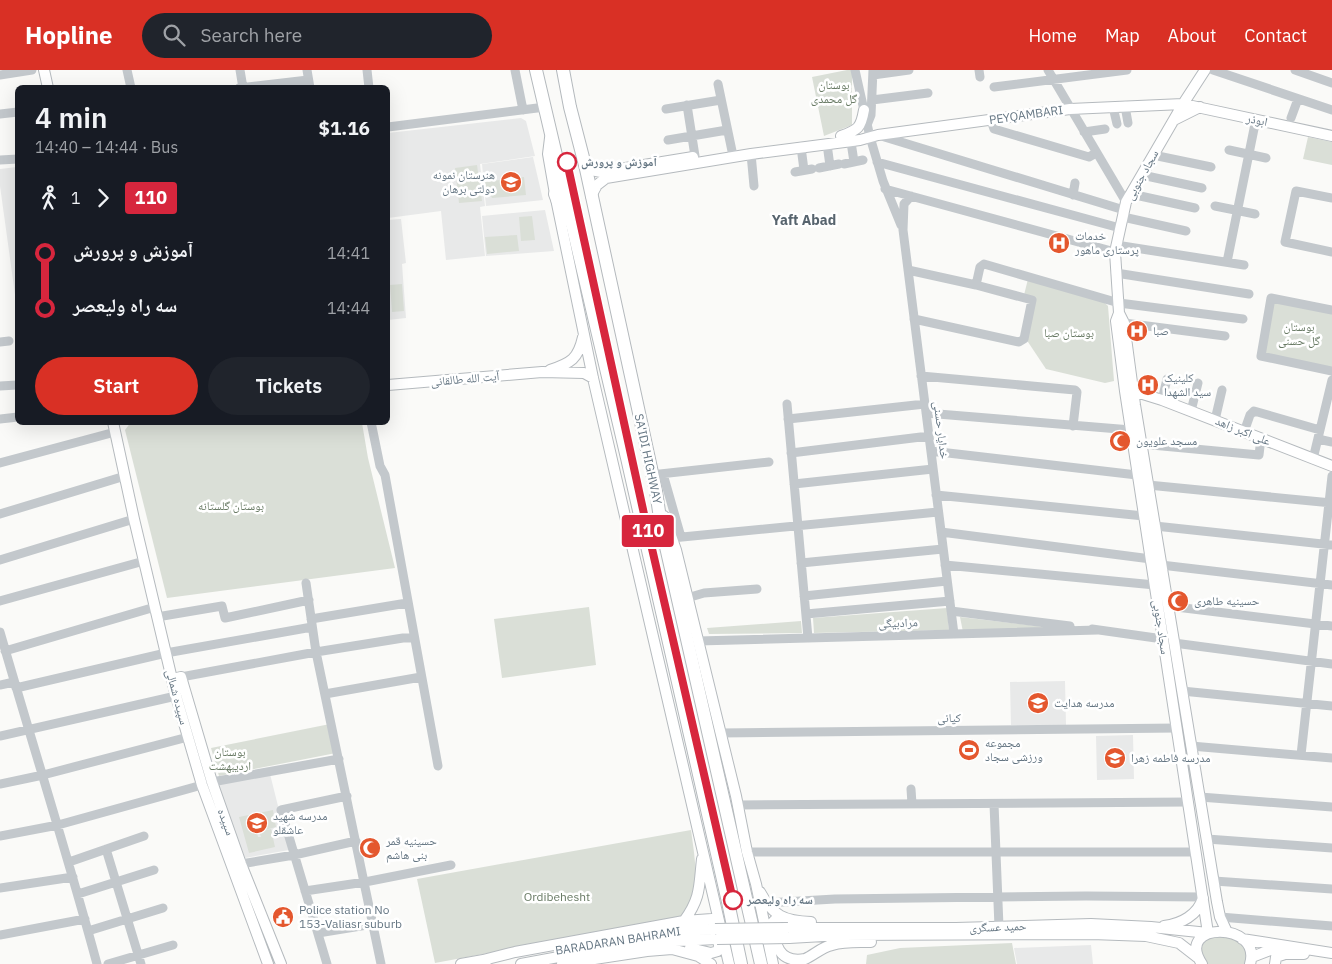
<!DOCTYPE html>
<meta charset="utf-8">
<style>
body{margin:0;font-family:"IBM Plex Sans","Noto Naskh Arabic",sans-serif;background:#20242c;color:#f1f3f6;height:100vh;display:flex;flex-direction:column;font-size:19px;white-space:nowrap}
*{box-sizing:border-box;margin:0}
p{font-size:16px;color:#9ea1a6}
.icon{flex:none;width:28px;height:28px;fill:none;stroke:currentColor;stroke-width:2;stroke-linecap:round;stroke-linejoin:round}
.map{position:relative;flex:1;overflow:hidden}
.panel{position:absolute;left:15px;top:15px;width:375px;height:340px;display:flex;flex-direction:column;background:#171b24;border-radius:8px;box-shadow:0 5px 20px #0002}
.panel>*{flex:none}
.badge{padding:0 10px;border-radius:4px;font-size:18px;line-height:32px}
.map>.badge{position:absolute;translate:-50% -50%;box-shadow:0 0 0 2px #fff}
.legs{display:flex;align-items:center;gap:8px;height:55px;padding:0 20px;font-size:16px}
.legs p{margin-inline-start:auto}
.overview{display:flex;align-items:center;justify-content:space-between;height:85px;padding:0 20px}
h1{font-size:28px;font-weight:600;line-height:38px}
.action{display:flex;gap:10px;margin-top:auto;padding:10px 20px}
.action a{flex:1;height:58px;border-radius:30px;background:#d93025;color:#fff;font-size:20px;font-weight:600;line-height:58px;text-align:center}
.action a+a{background:#20242c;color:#f1f3f6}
ul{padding:0 20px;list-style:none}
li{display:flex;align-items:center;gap:18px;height:55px;font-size:19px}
li i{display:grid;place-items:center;width:8px;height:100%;margin:0 6px;background:currentColor}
li i::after{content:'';width:12px;height:12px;margin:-6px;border:4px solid;border-radius:50%;background:#171b24}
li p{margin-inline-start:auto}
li:first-child i{background:linear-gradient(#0000 50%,currentColor 0)}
li:last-child i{background:linear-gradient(currentColor 50%,#0000 0)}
header{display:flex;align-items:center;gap:30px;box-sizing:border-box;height:70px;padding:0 25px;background:#d93025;color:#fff}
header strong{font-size:24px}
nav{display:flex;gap:28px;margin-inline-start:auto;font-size:18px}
.search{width:350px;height:45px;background:#20242c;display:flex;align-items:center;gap:12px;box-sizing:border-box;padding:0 18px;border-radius:28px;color:#9ea1a6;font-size:19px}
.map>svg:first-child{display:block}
.built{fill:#e8e9e9}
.green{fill:#dadfd7}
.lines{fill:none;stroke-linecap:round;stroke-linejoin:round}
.major-casing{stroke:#b5babe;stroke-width:12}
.highway-casing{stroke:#b4b9bd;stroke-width:14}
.minor{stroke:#c3c8cc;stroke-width:9}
.major{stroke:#fff;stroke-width:10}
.highway{stroke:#fff;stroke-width:12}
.major-bridge-casing{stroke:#b5babe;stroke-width:12;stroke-linecap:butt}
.major-bridge{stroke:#fff;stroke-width:10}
.line-1-casing{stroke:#fff;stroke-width:11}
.line-1{stroke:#d7263d;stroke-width:8}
.stop-1-dot{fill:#fff;stroke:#d7263d;stroke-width:2.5}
.labels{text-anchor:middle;stroke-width:5;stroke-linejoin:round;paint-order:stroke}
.park-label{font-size:12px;fill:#687a64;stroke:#fff}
.street-label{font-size:12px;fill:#657683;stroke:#fff}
.stop-label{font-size:12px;font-weight:bold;fill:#657683;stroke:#fff;text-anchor:start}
.poi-label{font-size:12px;fill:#657683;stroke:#fff;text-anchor:start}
.neighbourhood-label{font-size:14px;font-weight:bold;fill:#57646e;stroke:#fff}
</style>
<header>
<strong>Hopline</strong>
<div class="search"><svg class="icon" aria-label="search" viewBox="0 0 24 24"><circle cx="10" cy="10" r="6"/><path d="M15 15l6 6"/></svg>Search here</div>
<nav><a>Home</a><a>Map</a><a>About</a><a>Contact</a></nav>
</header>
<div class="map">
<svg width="1332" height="894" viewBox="0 0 1332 894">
<rect width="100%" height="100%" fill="#fafaf8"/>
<path class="built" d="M521,48L526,51L535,86L480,94L485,136L480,137L485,186L446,190L441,141L388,148V63Z
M533,87L543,130L486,136L482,94Z
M17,97H18L17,239L0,116V99Z
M545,140L554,181L486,186L482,146Z
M401,149L406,193L402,194L406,248L388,250V150Z
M1065,611L1066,655H1011L1010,612Z
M1133,665L1134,709L1097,710L1096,666Z
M270,704L289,780L245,788L218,716L222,713Z
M1091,875L1093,894H1017L1014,878Z"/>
<path class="green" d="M847,0H852V55L824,66L812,7Z
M1308,67L1332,72V95L1303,89Z
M477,95L482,131L459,133L455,98Z
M524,107L526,125L492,128L491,126H486L484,112Z
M532,146L535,170L521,171L519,147Z
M517,165L519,181L487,184L485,167Z
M1028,209L1103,231L1108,236L1114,311L1105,313L1046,299L1026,269L1033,232L1023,229Z
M402,214L404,241L392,242L390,215Z
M1273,230L1332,242V299L1263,285Z
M131,352L362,353L368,388L395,498L167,528L125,360Z
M589,537L596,595L502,608L494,549Z
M947,538L949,560L814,563L813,548Z
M960,547L1062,559L963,562Z
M801,551L802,563L709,564L707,558Z
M330,654L336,683L219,706L211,678Z
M273,740L276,757L257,762L258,767H261L259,761L271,759L275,777L249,783L239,747Z
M691,760C694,783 699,808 692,830C690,836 685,841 682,847L435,893L417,809Z
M1208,866L1233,867L1246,878V894H1207C1198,884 1199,875 1208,866Z
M1012,873L1016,894H866L867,885L900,878Z"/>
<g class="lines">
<g class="major-casing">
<path id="major" d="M44,0L48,18
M1174,50L1200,37
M841,66C858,60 861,58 864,40
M550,68L548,84L555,124L593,308L729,894
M586,99L601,102L693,87
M591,126L597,115L606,108L751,84L860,70L878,65L1070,39L1183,34L1332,66
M1119,243L1124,253L1135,335L1217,832L1220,847L1227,862
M550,300C571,293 578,289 583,267
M388,315L542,302L584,303L593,308
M1128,321H1133L1162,330L1332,396
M113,352L134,449L176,626L202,715L268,894
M664,446L676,480L736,726L747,782L756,814L773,894
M172,609L181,607L212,712L241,794L281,894
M760,822C773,846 784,851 811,852
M781,847L776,849L773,852C775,871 776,894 805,889C814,885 822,877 832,875C844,871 858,872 871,872
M684,851L712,849L717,853L719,876L718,881L711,883L690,878
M1164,856C1181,854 1198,845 1203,828
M788,858H956L1091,854L1151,857L1208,863L1125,321L1116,251L1119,243L1115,182L1126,132L1183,34L1205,0
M789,868L841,865L1092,864L1146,866L1179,873L1197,887
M1242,869L1332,883
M615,870L675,861L715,859
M1252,887L1270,880L1282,881
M483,890L515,882L684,851C701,828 699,816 702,789
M461,894L489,889
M521,894L618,876L654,872L717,869
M562,894L647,881L672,879L698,886L711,894
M1202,894C1173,851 1263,851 1250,894
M1275,894L1276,887L1285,884H1304"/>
</g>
<g class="highway-casing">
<path id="highway" d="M536,0L627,388L728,832L741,894
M563,0L570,37L586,99L656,421L661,455L761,894
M555,124L565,150"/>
</g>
<path class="minor" d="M127,0L131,18
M240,0L243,18
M307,0L310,18
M367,0L369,18
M515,0L523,40
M855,0L870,67L883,111L901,155
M979,0L980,7
M1048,0L1126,132
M1213,0L1332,40
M1295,0L1332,13
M0,5L32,0
M873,5L909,0
M718,14L732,81
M994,17L1127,0
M239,18L308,10
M872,30L928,23
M687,35L695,86
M1125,36L1128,53
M1113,37L1117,54
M666,39L721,30
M0,44L18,42
M1291,48L1298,29
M991,50L994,59L1089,87L1096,83
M867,55L871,45L873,0
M388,57L545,37
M1084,62L1105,59
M878,65L1124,140
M668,70L727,60
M851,72L854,92
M827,74L830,96
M801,77L804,100
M1229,80L1266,88
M751,84L754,116
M1153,85L1211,97
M0,90L18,89
M877,92L1120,158
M844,94L863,90
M819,98L839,94
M795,102L812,99
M1142,105L1202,118
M885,119L1115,182
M1131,124L1195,138
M1073,125L1075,113
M911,126L904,134L903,160L954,564
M1332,128L1296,121L1285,172L1332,182
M1215,136L1255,144
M1123,147L1186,161
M1116,175L1244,195
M1227,192L1256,49
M908,200L976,215L1032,230L1024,269L1019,272L914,249
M1116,203L1249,224
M976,215L980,197L984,194L1119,233L1243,249
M1332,240L1271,228L1261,286L1332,301
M1124,253L1225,266
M0,272L9,271
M921,306L1075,320L1077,322L1073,356
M0,316L17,315
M1162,330L1167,309
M787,334L808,568
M1191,341L1198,313
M926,343L1131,360
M0,349L18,347
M788,349L925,334
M1215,350L1222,320
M371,352L380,396L385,405L438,696
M1244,362L1250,345L1254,341L1320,360
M1318,369L1332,372
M1141,374L1259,385L1261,368
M931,381L1137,405
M791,383L929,366
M1313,389L1332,310
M0,393L115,362
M663,404L681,467
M651,405L769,392
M794,414L933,399
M1148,415L1332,433
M936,425L1144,446
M0,444L125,406
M1155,456L1332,475
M941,462L1151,489
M672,468L938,442
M0,490L134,449
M801,493L943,479
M945,495L1155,515
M1161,495L1332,515
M306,513L316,582L381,894
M804,526L947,511
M687,528L704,523L757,519
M0,531L144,491
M1168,536L1332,556
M951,541L1070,556
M806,544L950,531
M157,547L222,536L225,548L309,530
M311,549L407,533
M1092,559L1163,569
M0,562C32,673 67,783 97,894
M698,571L1098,560
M1174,573L1332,594
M5,581L155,537
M181,607L316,582L403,568H414
M0,615L14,612
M16,618L166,583L312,557
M1182,621L1332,636
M325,624L421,607
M721,663L1177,658
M0,666L176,626
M1191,676L1332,688
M1301,685L1332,406
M212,712L339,689
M0,714L43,705L188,667
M911,719L912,734
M1200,727L1332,737
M994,734L999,857
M738,735L1188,732
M0,766L58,755L202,715
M1207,769L1332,778
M106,779L141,894
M747,782H1196
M69,792L144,766
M241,794L294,785L356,771
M1214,811L1332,819
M0,818L73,807
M305,821L365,812L451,795
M78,824L154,800
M766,833L835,829L1086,826L1203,827
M1220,847L1332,856
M88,861L163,838
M318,863L373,854
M0,865L85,849
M108,894L173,875
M327,894L281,740L347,726"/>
<use href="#major" class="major"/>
<use href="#highway" class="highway"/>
<g class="major-bridge-casing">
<path id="major-bridge" d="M715,859L788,858
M717,869L789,868"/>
</g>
<use href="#major-bridge" class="major-bridge"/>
</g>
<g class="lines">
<g class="line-1-casing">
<path id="line-1" d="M567,92L644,444L733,830"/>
</g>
<use href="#line-1" class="line-1"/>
</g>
<defs>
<g id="school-disc" transform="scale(1.125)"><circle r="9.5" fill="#e4572e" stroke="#fff"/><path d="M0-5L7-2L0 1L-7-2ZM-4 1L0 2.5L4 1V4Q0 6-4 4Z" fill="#fff"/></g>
<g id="hospital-disc" transform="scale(1.125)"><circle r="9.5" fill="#e4572e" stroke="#fff"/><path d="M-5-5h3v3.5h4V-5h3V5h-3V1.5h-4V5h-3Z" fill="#fff"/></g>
<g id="mosque-disc" transform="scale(1.125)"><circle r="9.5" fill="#e4572e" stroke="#fff"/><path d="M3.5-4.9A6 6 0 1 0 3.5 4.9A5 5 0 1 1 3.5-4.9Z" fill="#fff"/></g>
<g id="stadium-disc" transform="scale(1.125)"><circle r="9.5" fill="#e4572e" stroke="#fff"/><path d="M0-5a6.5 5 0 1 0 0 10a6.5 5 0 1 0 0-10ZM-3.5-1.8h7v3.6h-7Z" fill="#fff"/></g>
<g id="civic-disc" transform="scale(1.125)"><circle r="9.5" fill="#e4572e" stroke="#fff"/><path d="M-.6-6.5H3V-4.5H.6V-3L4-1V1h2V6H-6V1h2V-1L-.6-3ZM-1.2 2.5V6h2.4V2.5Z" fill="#fff"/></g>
</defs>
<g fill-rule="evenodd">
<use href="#school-disc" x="511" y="112"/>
<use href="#hospital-disc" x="1059" y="173"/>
<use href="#hospital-disc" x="1137" y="261"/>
<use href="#hospital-disc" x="1148" y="315"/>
<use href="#mosque-disc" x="1120" y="371"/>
<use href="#mosque-disc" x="1178" y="531"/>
<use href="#school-disc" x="1038" y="633"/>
<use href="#stadium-disc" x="969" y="680"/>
<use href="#school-disc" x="1115" y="688"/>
<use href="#school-disc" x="257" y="753"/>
<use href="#mosque-disc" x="370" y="778"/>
<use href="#civic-disc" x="283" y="847"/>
</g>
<g class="stop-1-dot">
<circle cx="567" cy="92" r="9"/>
<circle cx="733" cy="830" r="9"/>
</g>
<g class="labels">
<g class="park-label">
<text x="834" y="19">بوستان<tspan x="834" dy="14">گل محمدی</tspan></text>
<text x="1299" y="261">بوستان<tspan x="1299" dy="14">گل حسنی</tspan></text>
<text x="1069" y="267">بوستان صبا</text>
<text x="231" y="440">بوستان گلستانه</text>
<text x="230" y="686">بوستان<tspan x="230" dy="14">اردیبهشت</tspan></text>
<text x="557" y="831">Ordibehesht</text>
</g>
<g class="street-label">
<text transform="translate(1026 45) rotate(-8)" y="4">PEYQAMBARI</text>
<text transform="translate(1257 50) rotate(12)" y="4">ابوذر</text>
<text transform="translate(1142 105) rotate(-61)" y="4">سجاد جنوبی</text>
<text transform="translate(465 309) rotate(-5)" y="4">آیت الله طالقانی</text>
<text transform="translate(941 360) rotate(83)" y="4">خدایار حسنی</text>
<text transform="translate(1243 361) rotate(22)" y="4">علی اکبر زاهد</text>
<text transform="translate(648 389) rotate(78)" y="4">SA'IDI HIGHWAY</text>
<text transform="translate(898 553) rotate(-2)" y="4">مرادبیگی</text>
<text transform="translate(1161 557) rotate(81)" y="4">سجاد جنوبی</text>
<text transform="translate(177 627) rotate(75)" y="4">سپیده شمالی</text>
<text transform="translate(949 648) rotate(-1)" y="4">کیانی</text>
<text transform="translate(226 752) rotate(70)" y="4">سپیده</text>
<text transform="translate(998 857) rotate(-2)" y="4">حمید عسگری</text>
<text transform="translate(618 871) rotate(-9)" y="4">BARADARAN BAHRAMI</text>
</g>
<g class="stop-label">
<text x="581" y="96">آموزش و پرورش</text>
<text x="747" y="834">سه راه ولیعصر</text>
</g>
<g class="poi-label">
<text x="495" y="109" text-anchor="end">هنرستان نمونه<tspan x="495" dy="14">دولتی برهان</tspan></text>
<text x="1075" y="170">خدمات<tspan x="1075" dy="14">پرستاری ماهور</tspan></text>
<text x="1153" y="265">صبا</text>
<text x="1164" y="312">کلینیک<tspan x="1164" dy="14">سید الشهدا</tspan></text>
<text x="1136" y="375">مسجد علویون</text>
<text x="1194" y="535">حسینیه طاهری</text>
<text x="1054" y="637">مدرسه هدایت</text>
<text x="985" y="677">مجموعه<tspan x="985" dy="14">ورزشی سجاد</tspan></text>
<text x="1131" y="692">مدرسه فاطمه زهرا</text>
<text x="273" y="750">مدرسه شهید<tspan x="273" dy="14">عاشقلو</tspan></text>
<text x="386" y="775">حسینیه قمر<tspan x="386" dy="14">بنی هاشم</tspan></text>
<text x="299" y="844">Police station No<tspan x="299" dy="14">153-Valiasr suburb</tspan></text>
</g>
<g class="neighbourhood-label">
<text x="804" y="155">Yaft Abad</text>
</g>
</g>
</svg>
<b class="badge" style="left:648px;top:461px;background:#d7263d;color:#fff">110</b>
<section class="panel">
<div class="overview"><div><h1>4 min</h1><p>14:40 – 14:44 · Bus</p></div><b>$1.16</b></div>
<div class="legs"><svg class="icon" aria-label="walk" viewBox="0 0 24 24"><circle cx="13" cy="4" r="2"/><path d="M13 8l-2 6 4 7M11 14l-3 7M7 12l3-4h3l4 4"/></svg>1<svg class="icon" aria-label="forward" viewBox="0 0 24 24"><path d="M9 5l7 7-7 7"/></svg><b class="badge" style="background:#d7263d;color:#fff">110</b></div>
<ul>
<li><i style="color:#d7263d"></i><b>آموزش و پرورش</b><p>14:41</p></li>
<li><i style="color:#d7263d"></i><b>سه راه ولیعصر</b><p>14:44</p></li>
</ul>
<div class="action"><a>Start</a><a>Tickets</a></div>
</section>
</div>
